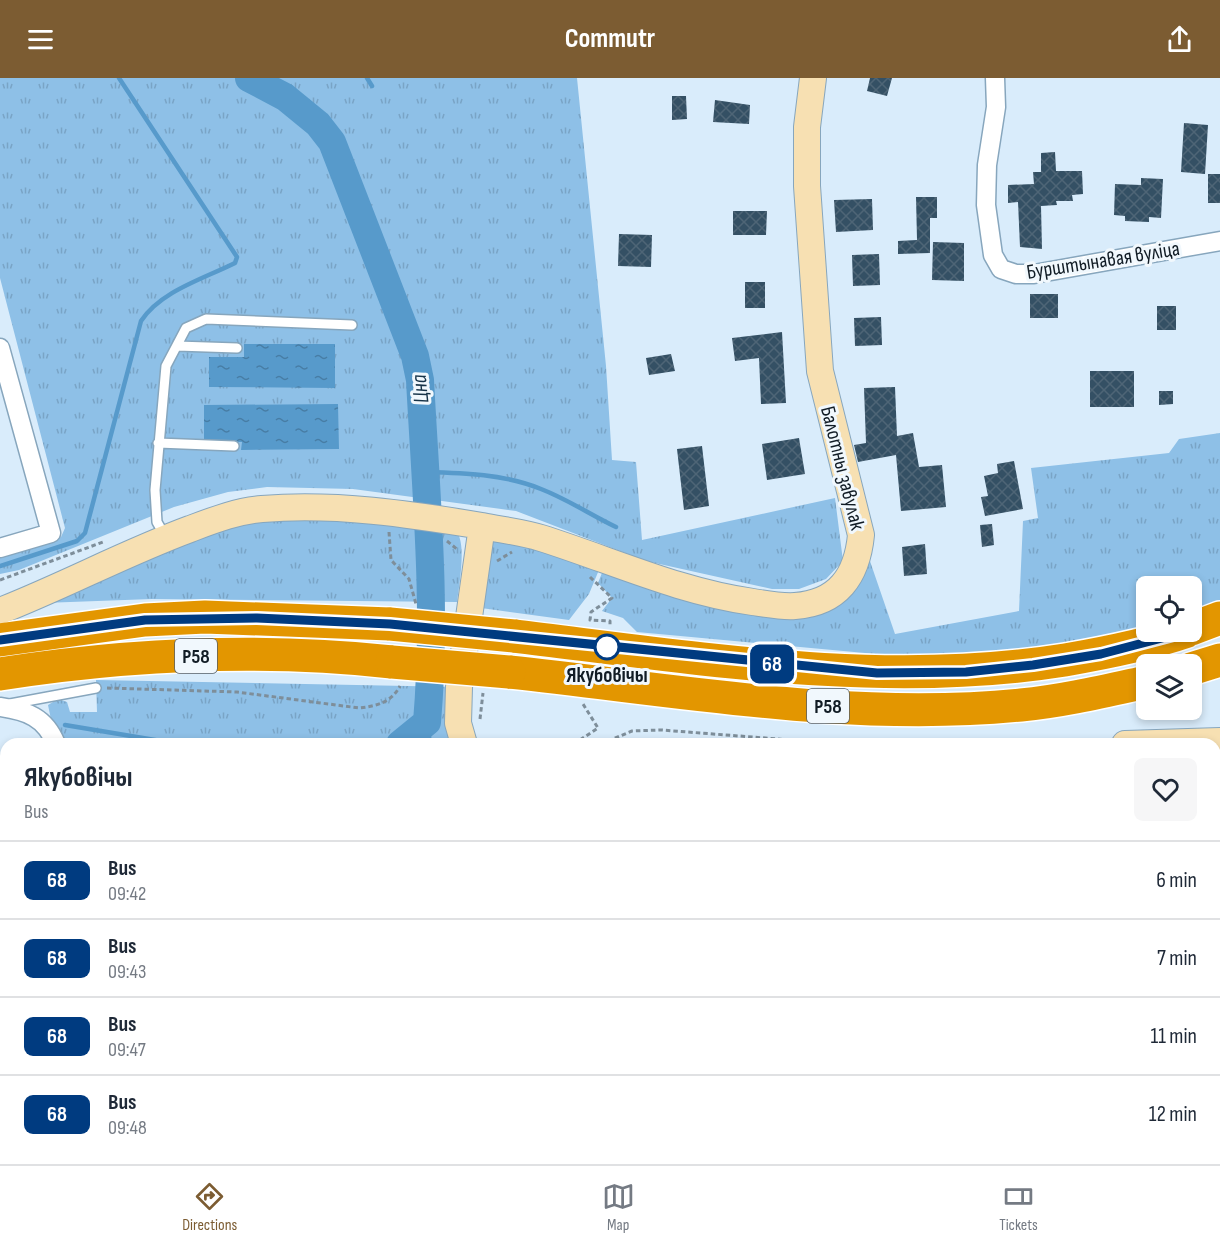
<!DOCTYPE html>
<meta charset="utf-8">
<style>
body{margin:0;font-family:"Sofia Sans Condensed",sans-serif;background:#f6f6f7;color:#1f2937;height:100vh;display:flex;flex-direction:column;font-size:22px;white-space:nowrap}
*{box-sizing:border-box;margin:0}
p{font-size:20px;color:#747a83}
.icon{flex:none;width:33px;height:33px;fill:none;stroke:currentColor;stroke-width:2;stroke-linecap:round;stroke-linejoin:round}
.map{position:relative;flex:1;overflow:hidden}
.details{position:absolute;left:0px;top:660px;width:1221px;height:426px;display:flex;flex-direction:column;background:#fff;border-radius:18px 18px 0 0;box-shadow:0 3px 9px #0003}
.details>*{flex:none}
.badge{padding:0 12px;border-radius:9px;font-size:21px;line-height:39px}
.tools{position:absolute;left:1136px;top:498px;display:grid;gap:12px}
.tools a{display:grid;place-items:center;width:66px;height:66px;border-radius:9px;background:#fff;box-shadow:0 3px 9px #0003;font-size:30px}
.map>.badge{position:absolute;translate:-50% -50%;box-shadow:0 0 0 3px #fff}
.round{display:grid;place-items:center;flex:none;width:63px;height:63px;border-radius:9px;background:#f6f6f7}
.headline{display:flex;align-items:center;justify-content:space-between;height:102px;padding:0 24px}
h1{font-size:28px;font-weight:700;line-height:45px}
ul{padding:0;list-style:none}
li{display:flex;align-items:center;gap:18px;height:78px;padding:0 24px;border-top:2px solid #e0e1e3}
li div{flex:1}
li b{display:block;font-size:22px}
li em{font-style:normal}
li .badge{min-width:66px;font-weight:700;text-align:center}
header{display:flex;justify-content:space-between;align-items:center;height:78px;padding:0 24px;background:#7c5c32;color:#fff;font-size:27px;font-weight:700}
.tab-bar{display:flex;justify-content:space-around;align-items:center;height:84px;border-top:2px solid #e0e1e3;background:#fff;font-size:16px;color:#747a83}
.tab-bar a{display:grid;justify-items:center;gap:3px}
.tab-bar .active{color:#7c5c32}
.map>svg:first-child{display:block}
.grass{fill:url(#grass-tufts)}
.forest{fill:url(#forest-firs)}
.water{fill:url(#water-ripples)}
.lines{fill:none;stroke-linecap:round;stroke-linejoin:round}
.stream{stroke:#579acb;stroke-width:4.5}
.river{stroke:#579acb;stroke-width:28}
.building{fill:url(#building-cross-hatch)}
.lane-casing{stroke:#87a6bd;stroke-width:12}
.street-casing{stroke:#87a6bd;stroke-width:21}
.secondary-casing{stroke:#87a6bd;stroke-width:28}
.highway-casing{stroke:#fff;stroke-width:36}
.path{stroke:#7e8e9a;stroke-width:3;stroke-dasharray:4.5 3;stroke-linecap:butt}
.lane{stroke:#fff;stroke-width:9}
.street{stroke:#fff;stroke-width:18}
.secondary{stroke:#f7e0b2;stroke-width:26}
.highway{stroke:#e39600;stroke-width:33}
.highway-bridge-casing{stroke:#fff;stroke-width:36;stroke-linecap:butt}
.highway-bridge{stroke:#e39600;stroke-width:33}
.line-casing{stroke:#fff;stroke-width:14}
.line{stroke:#003b80;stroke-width:9}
.stop-dot{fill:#fff;stroke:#003b80;stroke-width:3}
.labels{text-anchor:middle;stroke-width:6;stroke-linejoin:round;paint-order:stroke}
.shield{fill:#f1f8fd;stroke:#545e66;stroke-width:1.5}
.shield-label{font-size:20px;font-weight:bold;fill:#111c25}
.street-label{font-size:21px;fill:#111c25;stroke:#f1f8fd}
.stop-label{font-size:21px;font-weight:bold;fill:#111c25;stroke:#f1f8fd}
.water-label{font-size:22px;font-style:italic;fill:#163348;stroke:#f1f8fd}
</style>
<header><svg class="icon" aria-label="menu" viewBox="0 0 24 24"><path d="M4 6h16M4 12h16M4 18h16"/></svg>Commutr<svg class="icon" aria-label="share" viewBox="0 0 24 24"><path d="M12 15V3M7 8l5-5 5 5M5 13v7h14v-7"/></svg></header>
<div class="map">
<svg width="1220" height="1086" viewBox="0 0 1220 1086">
<defs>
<pattern id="grass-tufts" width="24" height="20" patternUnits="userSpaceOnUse" patternTransform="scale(1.5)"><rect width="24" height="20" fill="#8ec0e7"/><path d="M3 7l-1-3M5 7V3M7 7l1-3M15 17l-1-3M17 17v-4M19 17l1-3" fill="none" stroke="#79a4c6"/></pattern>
<pattern id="forest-firs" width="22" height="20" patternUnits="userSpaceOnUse" patternTransform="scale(1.5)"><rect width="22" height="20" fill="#6aaee0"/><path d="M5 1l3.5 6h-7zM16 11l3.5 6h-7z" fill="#568db5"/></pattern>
<pattern id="water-ripples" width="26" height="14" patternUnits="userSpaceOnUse" patternTransform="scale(1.5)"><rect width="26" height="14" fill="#579acb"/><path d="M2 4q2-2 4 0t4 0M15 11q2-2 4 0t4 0" fill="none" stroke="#477da5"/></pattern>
<pattern id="building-cross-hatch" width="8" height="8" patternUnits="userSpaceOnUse" patternTransform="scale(1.5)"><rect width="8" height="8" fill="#345064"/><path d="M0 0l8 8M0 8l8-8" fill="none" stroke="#4e6576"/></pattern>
</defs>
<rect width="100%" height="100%" fill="#d9ecfb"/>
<path class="grass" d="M0,0H577L606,288L612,382L636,384L642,462L835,420L843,483L826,501L799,511H772L646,483L516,433L353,411L267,409L228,414L174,429L19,492L0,496V479L61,459L65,450L0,200Z
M1220,355V523L1191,535V508H1146V552L1067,573L930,581L637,554L623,540L602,533L612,520L598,505L607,482L740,522L830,517L861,457L895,556L1019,533L1023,443L1038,440L1031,390L1169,375L1179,361Z
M304,439L456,453C467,465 459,507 457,524L152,521L43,525L212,451L263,441Z
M498,460L601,487L589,516L569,542L481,530L488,468Z
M96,602L459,609L464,666H56L48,627L58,621L67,624L70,634H97Z
M64,1080H519V1086H63Z"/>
<path class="forest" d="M1215,854L1220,858V893L1215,889Z"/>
<path class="water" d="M244,266H335V310L209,309V279H244Z
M338,326L339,371L241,372L242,364L204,365V327Z"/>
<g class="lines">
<path class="stream" d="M367,0L372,8
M425,394C464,395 504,396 541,411C567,421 591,437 616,449
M0,488L77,463L85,455L141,243C161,213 203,201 235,185L237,179L119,0
M427,644L430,666
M65,647L167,664L230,666
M308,1080V1086
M116,1086L118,1080"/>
<path class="river" d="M249,0L285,19L318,46L332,64L415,278L420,302C426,416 437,530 427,644L400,666
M240,1086L241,1080"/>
</g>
<path class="building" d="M870,0H892L887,18L867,13Z
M672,18H686L687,41L672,42Z
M715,22L750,27L749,46L713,44Z
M1184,45L1208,47L1205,96L1181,94Z
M1055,74L1056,93H1082L1083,116L1072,117L1073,123H1056L1057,127L1041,128L1042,171L1020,169L1018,124L1008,125V107L1034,106L1033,94H1041V75Z
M1208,96H1220V125H1208Z
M1141,100L1163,101L1161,140L1149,139V144L1125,143V138L1114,137L1115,106L1141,107Z
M916,119H937V140H930V175L898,176V163L917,162Z
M872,121L873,152L836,154L834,122Z
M733,133H767L766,157H733Z
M619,156L652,157L651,189L618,188Z
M933,164L964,165V203L932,202Z
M879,176L880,207L853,208L852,177Z
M745,204H765V230H745Z
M1030,216H1058V240H1030Z
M1157,228H1176V252H1157Z
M881,239L882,267L855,268L854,240Z
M782,254L786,325L761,326L759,280L735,283L732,260Z
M671,276L675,293L649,297L646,280Z
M1090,293H1134V329H1090Z
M895,309L897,358L913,355L919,389L942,387L946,429L901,433L896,377L858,384L854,367L866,365L864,310Z
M1159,313H1173V326L1159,327Z
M799,360L805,396L767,402L762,366Z
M702,368L709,428L684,432L677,371Z
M1014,383L1023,431L985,438L981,419L988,418L984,398L998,395L997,386Z
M992,446L994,467L982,469L980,447Z
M925,466L927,496L904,498L902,469Z"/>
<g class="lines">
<g class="lane-casing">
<path id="lane" d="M177,268L237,270
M158,365L234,368
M165,458L157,444L155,412L166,288L186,250L206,241L352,247
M10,626L96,610
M1215,889L1220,893
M1045,1080L1047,1086
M514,1086L515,1080"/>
</g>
<g class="street-casing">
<path id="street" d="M995,0L996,29L987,87L986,127L993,177L1001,191L1016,196H1034L1220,163
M0,270L51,455L0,470
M0,629C27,633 45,639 56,666
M0,988L6,991
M683,1080V1086
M63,1086L64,1080"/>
</g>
<g class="secondary-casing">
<path id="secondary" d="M0,533C64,508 125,475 190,451C214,442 237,433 262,431C336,425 409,436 482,448C502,452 522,454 541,460C611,482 680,514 753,524C766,526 781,529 795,528C838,525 857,498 861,457L820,293L807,108V49L813,0
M464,666L458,645L459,609L482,448
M1125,666L1220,663"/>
</g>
<g class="highway-casing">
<path id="highway" d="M1191,551L1220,540
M514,558C696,580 883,611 1065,582C1105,575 1147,567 1185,554
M0,562L145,542L205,539L390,546
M1191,591L1220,582
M509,594C679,612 850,644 1021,627C1063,623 1105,613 1146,604
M0,596C129,576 262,570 392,584"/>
</g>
<path class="path" d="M389,454L391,482L409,501L416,526
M447,463L458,472
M497,483L512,474
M590,499L612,520L591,534L590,542L610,543V547
M0,502L103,464
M107,610L237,614L359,630C376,628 391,625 400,608
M480,641L483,615
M574,666L598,650L583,626
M601,666L632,653L662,652L842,666
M1215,688H1220"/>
<use href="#lane" class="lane"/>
<use href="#street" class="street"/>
<use href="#secondary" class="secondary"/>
<use href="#highway" class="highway"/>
<g class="highway-bridge-casing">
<path id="highway-bridge" d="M390,546L514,558
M392,584L509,594"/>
</g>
<use href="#highway-bridge" class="highway-bridge"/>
</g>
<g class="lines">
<g class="line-casing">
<path id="line" d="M0,562L145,542L257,540L390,546L877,595L966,594L1033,587L1101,576L1185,554"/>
</g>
<use href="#line" class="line"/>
</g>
<circle class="stop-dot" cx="607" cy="569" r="12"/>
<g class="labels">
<g class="shield">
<rect x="175" y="561" width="42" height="34" rx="4.5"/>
<rect x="807" y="611" width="42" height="34" rx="4.5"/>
</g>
<g class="shield-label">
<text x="196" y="585">Р58</text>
<text x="828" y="635">Р58</text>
</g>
<g class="street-label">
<text transform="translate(1103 182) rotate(-9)" y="7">Бурштынавая вуліца</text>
<text transform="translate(843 390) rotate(76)" y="7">Балотны завулак</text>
</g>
<g class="stop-label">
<text x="607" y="604">Якубовічы</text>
</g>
<g class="water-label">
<text transform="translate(419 311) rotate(-96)" y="8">Цна</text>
</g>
</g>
</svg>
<div class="tools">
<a><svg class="icon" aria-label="locate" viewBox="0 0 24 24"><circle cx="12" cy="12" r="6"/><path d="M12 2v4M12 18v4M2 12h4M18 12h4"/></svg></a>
<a><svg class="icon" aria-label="layers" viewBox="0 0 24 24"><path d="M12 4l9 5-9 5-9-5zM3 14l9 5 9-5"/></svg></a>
</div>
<b class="badge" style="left:772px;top:586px;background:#003b80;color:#fff">68</b>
<section class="details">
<div class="headline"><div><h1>Якубовічы</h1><p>Bus</p></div><a class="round"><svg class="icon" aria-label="heart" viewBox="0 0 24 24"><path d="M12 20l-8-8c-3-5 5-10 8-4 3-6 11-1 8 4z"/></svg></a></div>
<ul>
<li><span class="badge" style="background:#003b80;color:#fff">68</span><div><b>Bus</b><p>09:42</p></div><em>6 min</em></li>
<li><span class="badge" style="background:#003b80;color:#fff">68</span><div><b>Bus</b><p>09:43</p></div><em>7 min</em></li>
<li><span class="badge" style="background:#003b80;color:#fff">68</span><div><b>Bus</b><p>09:47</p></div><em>11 min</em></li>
<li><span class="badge" style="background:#003b80;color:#fff">68</span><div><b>Bus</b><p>09:48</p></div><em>12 min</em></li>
</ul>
</section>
</div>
<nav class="tab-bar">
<a class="active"><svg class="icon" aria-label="directions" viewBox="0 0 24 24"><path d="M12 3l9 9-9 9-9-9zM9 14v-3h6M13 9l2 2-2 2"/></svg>Directions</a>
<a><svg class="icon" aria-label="map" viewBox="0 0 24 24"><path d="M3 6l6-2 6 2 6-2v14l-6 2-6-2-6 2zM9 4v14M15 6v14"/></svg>Map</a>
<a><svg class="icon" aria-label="tickets" viewBox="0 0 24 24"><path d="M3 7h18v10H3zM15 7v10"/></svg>Tickets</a>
</nav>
